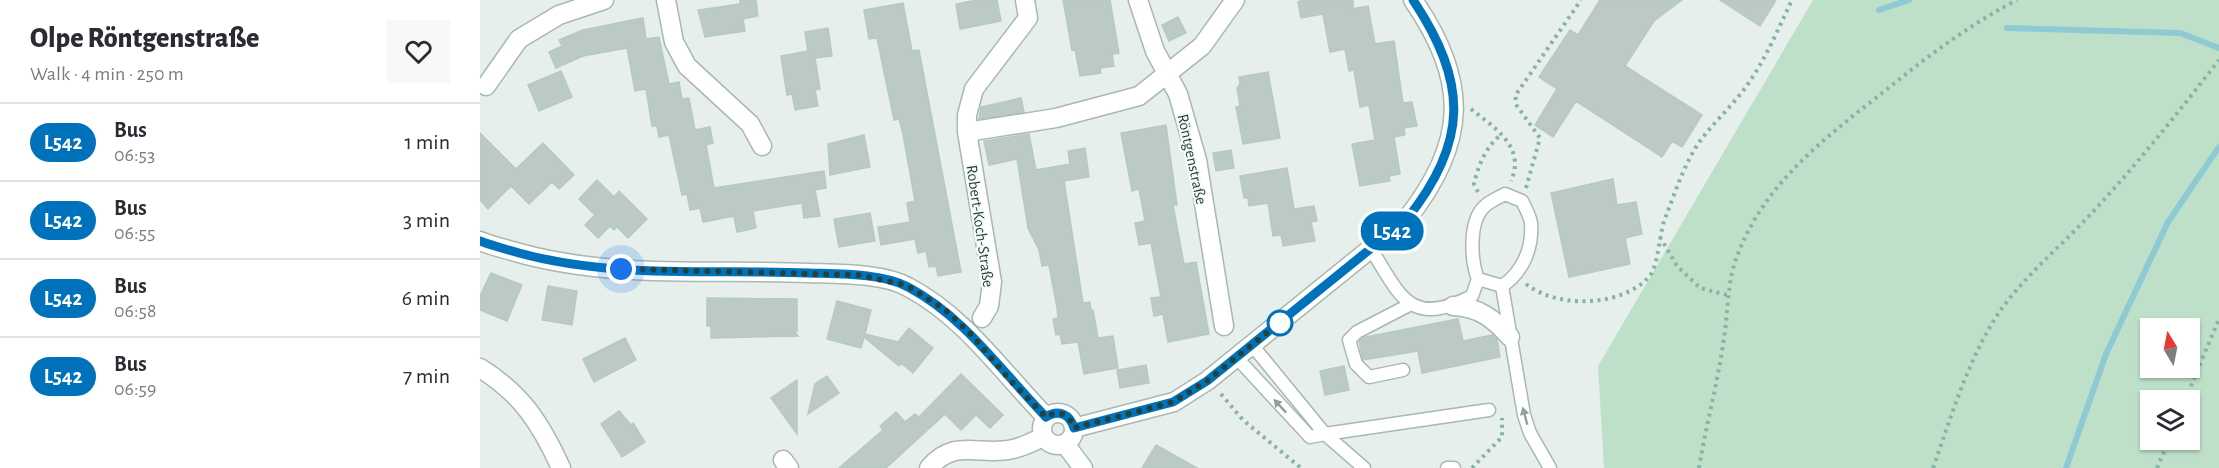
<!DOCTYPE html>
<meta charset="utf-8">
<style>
body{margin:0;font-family:"Alegreya Sans",sans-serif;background:#f7f7f7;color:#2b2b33;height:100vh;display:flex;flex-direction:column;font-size:22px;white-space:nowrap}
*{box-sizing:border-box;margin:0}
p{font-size:20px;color:#7c7c81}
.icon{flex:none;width:33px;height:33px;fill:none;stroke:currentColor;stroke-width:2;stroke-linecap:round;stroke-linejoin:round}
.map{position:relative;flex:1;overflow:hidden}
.side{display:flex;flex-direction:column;background:#fff;width:480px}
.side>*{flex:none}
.badge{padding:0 12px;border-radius:20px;font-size:21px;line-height:39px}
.needle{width:39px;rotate:350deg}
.tools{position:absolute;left:1660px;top:318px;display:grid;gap:12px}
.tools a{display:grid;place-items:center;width:60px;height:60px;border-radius:0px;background:#fff;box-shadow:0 2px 4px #0004;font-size:30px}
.you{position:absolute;width:30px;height:30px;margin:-15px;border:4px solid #fff;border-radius:50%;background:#1a73e8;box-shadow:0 0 0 9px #1a73e833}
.map>.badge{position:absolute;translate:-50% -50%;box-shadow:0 0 0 3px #fff}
.round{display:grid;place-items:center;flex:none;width:63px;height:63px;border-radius:0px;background:#f7f7f7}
.summary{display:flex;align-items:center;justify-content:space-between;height:102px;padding:0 30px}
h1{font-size:28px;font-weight:800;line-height:45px}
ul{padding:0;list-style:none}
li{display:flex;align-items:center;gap:18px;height:78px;padding:0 30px;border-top:2px solid #e1e1e2}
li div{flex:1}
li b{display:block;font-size:22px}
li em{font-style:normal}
li .badge{min-width:66px;font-weight:700;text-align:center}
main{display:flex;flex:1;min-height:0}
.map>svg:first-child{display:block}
.green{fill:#bfe0c8;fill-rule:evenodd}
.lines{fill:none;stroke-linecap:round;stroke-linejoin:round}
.stream{stroke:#8ec9d4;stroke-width:6}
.building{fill:#bbcac4;stroke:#b8c9c2;stroke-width:1.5}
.service-casing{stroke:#a8b8b2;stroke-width:15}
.minor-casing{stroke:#a8b8b2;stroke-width:21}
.path{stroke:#86b3a5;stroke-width:4;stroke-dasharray:3 4.5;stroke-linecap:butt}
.service{stroke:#fff;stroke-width:12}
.minor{stroke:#fff;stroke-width:18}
.oneway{fill:#92a09c}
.line-casing{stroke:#fff;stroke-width:14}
.line{stroke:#0072bc;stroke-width:9}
.walk{stroke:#24423a;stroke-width:6;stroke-dasharray:0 10.8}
.stop-dot{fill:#fff;stroke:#0072bc;stroke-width:3}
.labels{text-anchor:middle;stroke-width:4.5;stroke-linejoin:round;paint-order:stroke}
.street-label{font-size:16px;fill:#24423a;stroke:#f7fbf9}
</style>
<main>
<section class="side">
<div class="summary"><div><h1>Olpe Röntgenstraße</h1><p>Walk · 4 min · 250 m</p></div><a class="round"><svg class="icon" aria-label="heart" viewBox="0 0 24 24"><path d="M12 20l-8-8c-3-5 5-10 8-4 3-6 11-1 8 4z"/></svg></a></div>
<ul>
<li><span class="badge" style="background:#0072bc;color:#fff">L542</span><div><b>Bus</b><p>06:53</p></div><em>1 min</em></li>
<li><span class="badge" style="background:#0072bc;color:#fff">L542</span><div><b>Bus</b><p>06:55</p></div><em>3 min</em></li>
<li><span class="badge" style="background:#0072bc;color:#fff">L542</span><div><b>Bus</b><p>06:58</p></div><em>6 min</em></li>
<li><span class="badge" style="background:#0072bc;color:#fff">L542</span><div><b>Bus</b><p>06:59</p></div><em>7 min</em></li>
</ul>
</section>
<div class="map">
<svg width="1739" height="468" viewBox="0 0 1739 468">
<rect width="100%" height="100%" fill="#e6efeb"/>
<path class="green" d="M1333,0H1739V468H1124L1118,366ZM1671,328H1710V368H1671ZM1671,400H1710V440H1671Z"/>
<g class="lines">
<path class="stream" d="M1399,10L1429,0
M1527,28L1700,33L1739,48
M1586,468L1626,354L1688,222L1739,147"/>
</g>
<path class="building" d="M260,0H276L278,16L263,19L265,31L225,37L218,10L260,4Z
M497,0H517L521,21L480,29L476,4Z
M583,0H630L639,53L632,54L634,66L620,68L621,73L600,76L595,49L592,50Z
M823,0H873V9L866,10L888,6L895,44L914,41L923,103L932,102L937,126L924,128L925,135L914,137L920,174L909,176L910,181L880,186L872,144L895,140L889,105L880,107L874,70L869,71L865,49L850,52L843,14L821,18L818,2Z
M1120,0H1202L1174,21L1145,66L1222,115L1202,147L1192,141L1182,157L1096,101L1073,137L1055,125L1077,89L1059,77L1090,30L1098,35Z
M1240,0H1296L1280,26Z
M423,3L432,51L439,50L481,272L458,276L456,266L449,267L446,251L438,253L435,239L401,245L398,227L430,222L427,203L435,201L423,134L419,119L414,120L397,38L389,39L384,10Z
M698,17L706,33L689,41L682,25Z
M163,18L166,39L179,37L189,84L199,82L202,99L209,98L215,130L230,127L233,143L226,145L234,188L344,171L346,188L335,190L340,216L324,218L322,203L273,211L276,228L257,232L254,216L223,222L220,208L210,210L207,194L202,195L189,135L179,137L177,126H172L166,89L155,91L147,48L103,56L76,68L69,52L82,46L79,40L103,30Z
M348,28L352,56L335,58L340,89L335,90L338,106L315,110L312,94L307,95L301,56L328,51L325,32Z
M81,71L92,97L59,111L48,85Z
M788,72L800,138L763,144L756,107L760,106L757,88L760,84L759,77Z
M541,98L544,112L499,119L501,107Z
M686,125L697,205H693L704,264L716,262L729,334L688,342L683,314L674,316L671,298L681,297L671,243L659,245L655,223L665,221L659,189L652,191L641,133Z
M0,133L36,169L63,143L94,175L79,189L72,182L49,204L31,186L8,209L0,200Z
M549,134L556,170L590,164L588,151L605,148L609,177L584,181L603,303L610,302L611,311L613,310L618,338L633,336L638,368L604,374L598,342L582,344L580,334L576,335L573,319L578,318L577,308L569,265L562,266L559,250L548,228L537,159L509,165L504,141Z
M384,135L390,167L350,175L348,144Z
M751,150L754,168L736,171L733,153Z
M807,168L814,209L834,206L837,221L831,222L835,241L803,246L801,235L793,236L788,203L769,206L768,198H764L760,176Z
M1133,179L1137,205L1156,202L1162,234L1145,238L1150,264L1089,277L1071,193Z
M117,180L134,197L139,191L167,219L148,238L137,227L134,230L130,226L118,238L105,225L115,215L99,199Z
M390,213L395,241L359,247L354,219Z
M11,273L42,285L27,321L0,310V296Z
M68,286L97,291L92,325L62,320Z
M227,298L317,299V331H314L318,336L231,338V326H227Z
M357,301L391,310L385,334L418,342L429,328L453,348L433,373L421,363L419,366L384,337L381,348L347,339Z
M978,319L983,341L1012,335L1017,339L1020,357L942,373L938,351L883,360L879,341L886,337Z
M145,338L156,360L114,382L103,359Z
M666,365L669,383L640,388L637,370Z
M864,366L869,390L845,395L840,371Z
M481,374L523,415L510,428L496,415L481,430L465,414L406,468H359L403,430L400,426L416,412L425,422L435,414L439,417Z
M347,376L359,393L328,414L335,384Z
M317,380V434L291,398Z
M139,411L151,425L153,423L165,442L142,457L121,424Z
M676,445L717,468H662Z"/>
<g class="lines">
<g class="service-casing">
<path id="service" d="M1025,194L1042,201C1045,207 1050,216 1051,223C1053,249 1042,273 1022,286L998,279C991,261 988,221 1005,206C1010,201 1018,198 1025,194Z
M891,249C921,297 930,328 992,296L998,279
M1022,286L1044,415L1050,433L1070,468
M757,358L830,437L845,434L772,345
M923,370L889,377L876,364L869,340L877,332L929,305
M884,468L845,434L1009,410
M967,468H974"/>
</g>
<g class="minor-casing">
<path id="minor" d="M186,0L194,42L207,66L270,124L282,146
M658,0L675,51L698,94L717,160L744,326
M6,86L39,39L79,15L124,0
M487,132L576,118L659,96L722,46L755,0
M0,241C12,246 26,249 39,253C134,279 232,269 329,273C358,274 403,273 428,287C485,317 522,372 566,417
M973,306C999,307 1014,319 1030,337
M502,318L509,306L512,282L487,132V115L494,89L548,18L545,0
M0,368C42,394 61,424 81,468
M562 429a16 16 0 1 1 32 0a16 16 0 1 1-32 0Z
M594,428L694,402L727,381L926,220C988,142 989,81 933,0
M585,444L603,468
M303,460L309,468
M449,468C475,437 500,457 533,449C543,447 554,441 564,437"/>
</g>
<path class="path" d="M991,109C1015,128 1046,147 1031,181
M1046,188L1060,138L1037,106L1035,96L1101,0
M998,192L994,184C998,165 1007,145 1022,134
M1180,237L1197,266L1220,288L1247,295
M1046,284C1078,309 1141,307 1169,277C1179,266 1179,231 1186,216C1196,190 1206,159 1223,137C1238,118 1256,102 1270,81C1287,56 1299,27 1312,0
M741,394L763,420L821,468
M1705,400L1739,319
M992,468L1022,437V418
M1219,468C1226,425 1238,382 1244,338C1248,313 1247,287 1255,262C1281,185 1345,138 1406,90C1448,56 1489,25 1537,0
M1453,468C1471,417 1487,363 1516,317C1541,279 1577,250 1608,217C1655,167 1697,114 1739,60
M1677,468L1689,440"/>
<use href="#service" class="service"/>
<use href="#minor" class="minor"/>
</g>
<defs><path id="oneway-solid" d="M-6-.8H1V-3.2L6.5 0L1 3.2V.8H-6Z" transform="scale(1.5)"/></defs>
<g class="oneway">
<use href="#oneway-solid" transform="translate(800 406) rotate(-133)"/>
<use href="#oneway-solid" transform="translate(1045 416) rotate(-105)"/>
</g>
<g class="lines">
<g class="line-casing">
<path id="line" d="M0,241C12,246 26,249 39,253C134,279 232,269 329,273C358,274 403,273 428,287C485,317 522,372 566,417C578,409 590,414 594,428L693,402L727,381L926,220C989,142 988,82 933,0"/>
</g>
<use href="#line" class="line"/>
<path class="walk" d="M141,269L378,275L426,285L464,309L489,332L531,381L566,417C578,409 590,414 594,428L693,402L727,381L809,315L800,323"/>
</g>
<circle class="stop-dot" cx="800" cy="323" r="12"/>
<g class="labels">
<g class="street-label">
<text transform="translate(713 159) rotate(78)" y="6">Röntgenstraße</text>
<text transform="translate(501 226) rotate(82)" y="6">Robert-Koch-Straße</text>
</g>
</g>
</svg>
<div class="tools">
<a><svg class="needle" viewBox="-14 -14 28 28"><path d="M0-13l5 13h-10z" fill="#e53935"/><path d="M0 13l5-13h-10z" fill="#7c7c81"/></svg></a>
<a><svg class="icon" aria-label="layers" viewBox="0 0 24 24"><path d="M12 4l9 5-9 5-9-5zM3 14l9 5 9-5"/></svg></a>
</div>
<div class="you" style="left:141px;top:269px"></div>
<b class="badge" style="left:912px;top:231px;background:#0072bc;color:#fff">L542</b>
</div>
</main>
